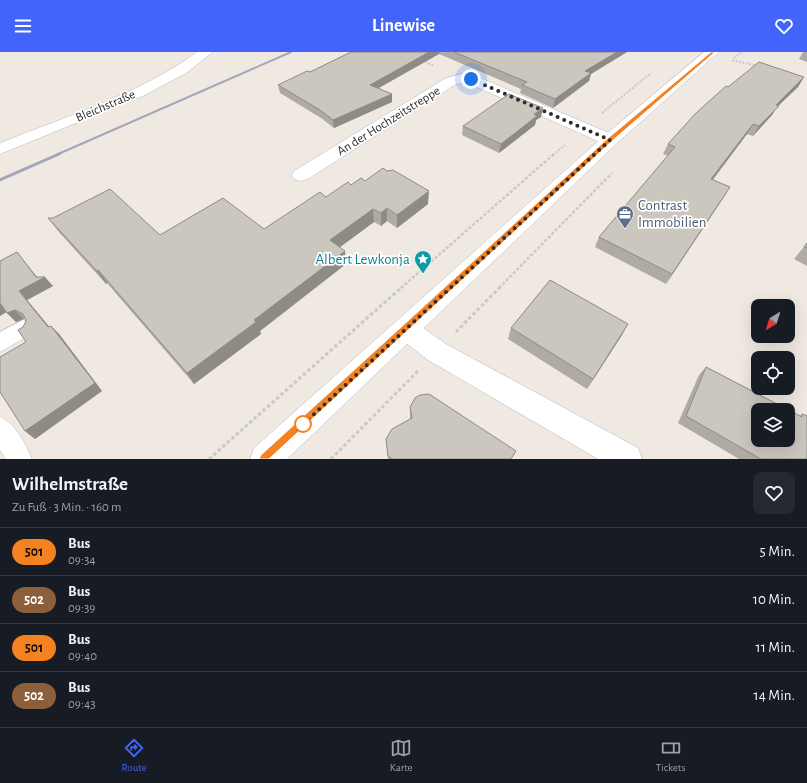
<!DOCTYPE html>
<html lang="de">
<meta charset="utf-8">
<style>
body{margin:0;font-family:"Alegreya Sans",sans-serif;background:#242831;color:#f1f3f6;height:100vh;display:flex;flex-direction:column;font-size:15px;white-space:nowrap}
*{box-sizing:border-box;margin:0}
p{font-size:13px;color:#9ea1a6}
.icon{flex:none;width:22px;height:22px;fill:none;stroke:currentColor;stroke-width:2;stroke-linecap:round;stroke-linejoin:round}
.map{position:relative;height:407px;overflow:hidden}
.side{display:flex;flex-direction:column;background:#171b24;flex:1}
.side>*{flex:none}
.badge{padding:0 8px;border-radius:13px;font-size:14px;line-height:26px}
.needle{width:26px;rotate:218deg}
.fabs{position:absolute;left:751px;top:247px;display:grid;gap:8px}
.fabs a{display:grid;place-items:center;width:44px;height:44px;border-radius:8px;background:#171b24;box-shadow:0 4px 16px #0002;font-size:20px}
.you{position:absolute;width:20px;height:20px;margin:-10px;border:3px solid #fff;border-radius:50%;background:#1a73e8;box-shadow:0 0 0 6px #1a73e833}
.map>.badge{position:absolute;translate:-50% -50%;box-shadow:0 0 0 2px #fff}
.round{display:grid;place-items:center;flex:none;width:42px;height:42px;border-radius:8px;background:#242831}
.head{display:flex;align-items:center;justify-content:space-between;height:68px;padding:0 12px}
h1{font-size:19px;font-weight:600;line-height:30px}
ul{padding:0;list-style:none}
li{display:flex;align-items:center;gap:12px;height:48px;padding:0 12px;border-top:1px solid #363941}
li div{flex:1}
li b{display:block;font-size:15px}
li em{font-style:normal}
li .badge{min-width:44px;font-weight:700;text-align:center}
header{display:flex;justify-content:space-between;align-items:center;height:52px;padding:0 12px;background:#4264fb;color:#fff;font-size:18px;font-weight:600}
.tabs{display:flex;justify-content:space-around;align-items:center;height:56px;border-top:1px solid #363941;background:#171b24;font-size:11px;color:#9ea1a6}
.tabs a{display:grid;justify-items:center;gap:2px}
.tabs .active{color:#4264fb}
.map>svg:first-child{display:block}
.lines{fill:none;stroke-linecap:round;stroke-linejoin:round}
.service-casing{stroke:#b4b7c1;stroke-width:1}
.minor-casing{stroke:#b4b7c1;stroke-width:1}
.tertiary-casing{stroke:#b4b7c1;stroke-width:1}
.path-far2{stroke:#c9c9c9;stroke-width:2;stroke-dasharray:2 1.5;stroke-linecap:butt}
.path-far1{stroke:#c9c9c9;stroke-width:2.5;stroke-dasharray:3 2;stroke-linecap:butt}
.path{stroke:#c9c9c9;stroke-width:3;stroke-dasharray:3.5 2.5;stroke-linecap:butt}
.service{fill:#fff;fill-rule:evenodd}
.minor{fill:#fff;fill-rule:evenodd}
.tertiary{fill:#fff;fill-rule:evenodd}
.rail-far1{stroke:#a3a6b8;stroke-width:2}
.rail{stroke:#a3a6b8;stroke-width:3}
.wall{fill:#afaba4}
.shaded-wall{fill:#8e8b86}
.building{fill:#cbc7bf;stroke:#8e8b86;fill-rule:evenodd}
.line{fill:#f58220;stroke:#fff}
.walk{stroke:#2e2e2e;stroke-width:4;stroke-dasharray:0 7.2}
.stop-dot{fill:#fff;stroke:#f58220;stroke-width:2}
.labels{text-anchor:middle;stroke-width:3.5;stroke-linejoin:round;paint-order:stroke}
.far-street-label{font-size:13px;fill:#2e2e2e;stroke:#fff}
.service-label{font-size:15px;fill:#4e5e75;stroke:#fff;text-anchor:start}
.culture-label{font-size:15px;fill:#0d838f;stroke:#fff;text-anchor:end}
</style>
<header><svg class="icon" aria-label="menu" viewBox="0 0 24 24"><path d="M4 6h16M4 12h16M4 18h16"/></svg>Linewise<svg class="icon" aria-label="heart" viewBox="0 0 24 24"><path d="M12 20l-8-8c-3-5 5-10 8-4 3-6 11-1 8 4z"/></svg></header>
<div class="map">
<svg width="807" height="407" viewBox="0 0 807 407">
<rect width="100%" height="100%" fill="#efe9e1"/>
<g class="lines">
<g class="service-casing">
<path id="service" d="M23,268L30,271L33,277L30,283L0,300V280Z
M0,365C15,371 26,392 32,407H6L0,398Z"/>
</g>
<g class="minor-casing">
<path id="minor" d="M197,0H213L186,21L145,43L0,102V91C65,65 140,42 197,0Z
M461,22L476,24L616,84L619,88L616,92L610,93L604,92L468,31L456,32L308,127L301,129L294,127L292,123L294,119L446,26Z
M406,267L415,270L446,292L638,396L642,407H598L428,308L397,284L394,277L397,270Z"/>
</g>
<g class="tertiary-casing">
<path id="tertiary" d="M704,0H719L616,92L287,407H250L254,396L604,84Z"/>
</g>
<path class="path-far2" d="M734,6L742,0
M422,8L434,14
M732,8L758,14
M602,61L651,21
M553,103L565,93"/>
<path class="path-far1" d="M401,236L554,102
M499,236L612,121"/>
<path class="path" d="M456,280L500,235
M209,407L402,235
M331,407L418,319"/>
<use href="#service" class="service"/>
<use href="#minor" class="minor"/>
<use href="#tertiary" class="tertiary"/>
<path class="rail-far1" d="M56,103L291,0"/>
<path class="rail" d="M0,128L59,102"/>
</g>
<path class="wall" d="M351,0H627L591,22L589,29L553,56L520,41L521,37L439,2L378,36L392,42V50L334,76L321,66L280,41L278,33L310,20Z
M803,0H807V10L799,7Z
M804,25L798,35L777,55L772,63L753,84L747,82L713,128L730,135L666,232L595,195L599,185L668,104L663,102L668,92L728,35Z
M541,65L536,68L535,73L499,101L462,83L463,74Z
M365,129L428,152L397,176L387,169L381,174L374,170L340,195L346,212L260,279L261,282L194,332L107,231L106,232L58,179L48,166L160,183L264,177L326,145L351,133Z
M807,191V214L794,207Z
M17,200L37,225L53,234L27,248L49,275L51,274L59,282L102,339L35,387L25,379L26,290L23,275L26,269L25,267H24L16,270L6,260L0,264V209Z
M511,276L622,283L587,337L508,287Z
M706,315L800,364L802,362L807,407H739L678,371L699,323Z
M410,355L512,407H388L386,387L410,367Z"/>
<path class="shaded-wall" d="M429,0H440L439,2L370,41V33Z
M617,0H627L591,22L589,29L553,56L555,47L585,19Z
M804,25L798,35L777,55L772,63L753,84L759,74L776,53Z
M392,42V50L334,76L333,68Z
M543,56L541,65L536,68L535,73L499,101L501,92L534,62Z
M753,72L747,82L705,137L711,127Z
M730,135L724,145L666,232L672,222Z
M429,139L428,152L397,176V163Z
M387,156V169L381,174V161Z
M373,157L374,170L332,201L330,188Z
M345,199L346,212L260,279L261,282L194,332L187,321L254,268Z
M17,200L39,228L45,225L53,234L27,248L57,284L48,275L19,239Z
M98,218L107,231L106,232L97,219Z
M0,251L8,259L0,264Z
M15,258L24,267L16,270L7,261Z
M628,272L622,283L587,337L593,327Z
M51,274L59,282L102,339L35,387L25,379Z"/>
<path class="building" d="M351,0H429L370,33L392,42L333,68L320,58L278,33L307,19L310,20Z
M454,0H617L585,19L591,21L555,47L522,33L527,30Z
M759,10L804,25L776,53L779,54L759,74L753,72L711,127L730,135L672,222L599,185L675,95L668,92L695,62L726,34L728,35Z
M509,42L543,56L534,62L537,64L501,92L463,74Z
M383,116L387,119L393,118L429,139L397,163L387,156L381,161L373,157L330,188L345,199L254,268L256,270L187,321L98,218L97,219L48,166H53L110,137L160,183L223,146L264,177L320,140L326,145L348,130L351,133L361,126L365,129Z
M807,191V196L804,195Z
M17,200L36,225H45L19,239L48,275L51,274L95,331L25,379L0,340V305L26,290L18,278L23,275L26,269L23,262L15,258L7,261L0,251V209Z
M550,228L628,272L593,327L511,276Z
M706,315L802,365V362L807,364V407H761L686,364ZM758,358H788V388H758Z
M429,342L516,399L511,407H392L388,404L386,387L392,377L412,366L410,355L415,346L420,343Z"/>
<path class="line" d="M711,0H715L612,89L269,407H259L261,403L607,87Z"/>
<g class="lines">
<path class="walk" d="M303,372L298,377L610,88L471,27"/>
</g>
<defs>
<g id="office-pin" transform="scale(0.9)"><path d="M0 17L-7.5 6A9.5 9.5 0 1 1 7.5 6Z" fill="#5c6f8a" stroke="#fff"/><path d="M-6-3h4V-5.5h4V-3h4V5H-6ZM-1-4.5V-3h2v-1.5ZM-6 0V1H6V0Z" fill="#fff"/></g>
<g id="sight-pin" transform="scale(0.9)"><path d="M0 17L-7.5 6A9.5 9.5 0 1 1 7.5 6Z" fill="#0f9aa8" stroke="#fff"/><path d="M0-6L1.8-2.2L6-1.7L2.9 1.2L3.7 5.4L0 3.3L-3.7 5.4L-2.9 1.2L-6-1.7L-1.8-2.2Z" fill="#fff"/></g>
</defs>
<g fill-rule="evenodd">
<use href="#office-pin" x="625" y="162"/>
<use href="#sight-pin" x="423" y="207"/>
</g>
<circle class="stop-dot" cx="303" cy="372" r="8"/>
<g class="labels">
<g class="far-street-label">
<text transform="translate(105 53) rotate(-23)" y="5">Bleichstraße</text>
<text transform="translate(388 68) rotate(-32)" y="5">An der Hochzeitstreppe</text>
</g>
<g class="service-label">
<text x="638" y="158">Contrast<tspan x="638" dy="17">Immobilien</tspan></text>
</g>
<g class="culture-label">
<text x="410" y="212">Albert Lewkonja</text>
</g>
</g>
</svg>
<div class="fabs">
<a><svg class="needle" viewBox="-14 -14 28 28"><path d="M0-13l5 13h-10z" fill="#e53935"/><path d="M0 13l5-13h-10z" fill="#9ea1a6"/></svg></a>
<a><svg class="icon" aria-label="locate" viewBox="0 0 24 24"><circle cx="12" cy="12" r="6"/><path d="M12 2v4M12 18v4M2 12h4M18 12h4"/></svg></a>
<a><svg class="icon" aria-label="layers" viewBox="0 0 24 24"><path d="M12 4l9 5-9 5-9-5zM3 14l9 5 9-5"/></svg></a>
</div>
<div class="you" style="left:471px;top:27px"></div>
</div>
<section class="side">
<div class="head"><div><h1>Wilhelmstraße</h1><p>Zu Fuß · 3 Min. · 160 m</p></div><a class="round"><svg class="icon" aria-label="heart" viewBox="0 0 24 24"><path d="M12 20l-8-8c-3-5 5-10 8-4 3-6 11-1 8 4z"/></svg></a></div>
<ul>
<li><span class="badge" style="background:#f58220;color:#111">501</span><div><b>Bus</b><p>09:34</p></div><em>5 Min.</em></li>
<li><span class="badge" style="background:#8b5e3c;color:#fff">502</span><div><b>Bus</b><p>09:39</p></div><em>10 Min.</em></li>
<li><span class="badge" style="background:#f58220;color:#111">501</span><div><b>Bus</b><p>09:40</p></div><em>11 Min.</em></li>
<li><span class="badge" style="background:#8b5e3c;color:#fff">502</span><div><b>Bus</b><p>09:43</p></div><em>14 Min.</em></li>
</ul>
</section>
<nav class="tabs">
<a class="active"><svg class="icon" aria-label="directions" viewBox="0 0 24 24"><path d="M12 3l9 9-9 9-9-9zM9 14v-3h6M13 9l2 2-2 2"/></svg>Route</a>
<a><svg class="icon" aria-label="map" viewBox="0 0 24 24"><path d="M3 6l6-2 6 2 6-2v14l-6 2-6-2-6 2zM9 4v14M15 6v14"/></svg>Karte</a>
<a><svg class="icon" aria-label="tickets" viewBox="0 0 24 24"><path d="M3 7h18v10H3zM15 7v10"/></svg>Tickets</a>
</nav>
